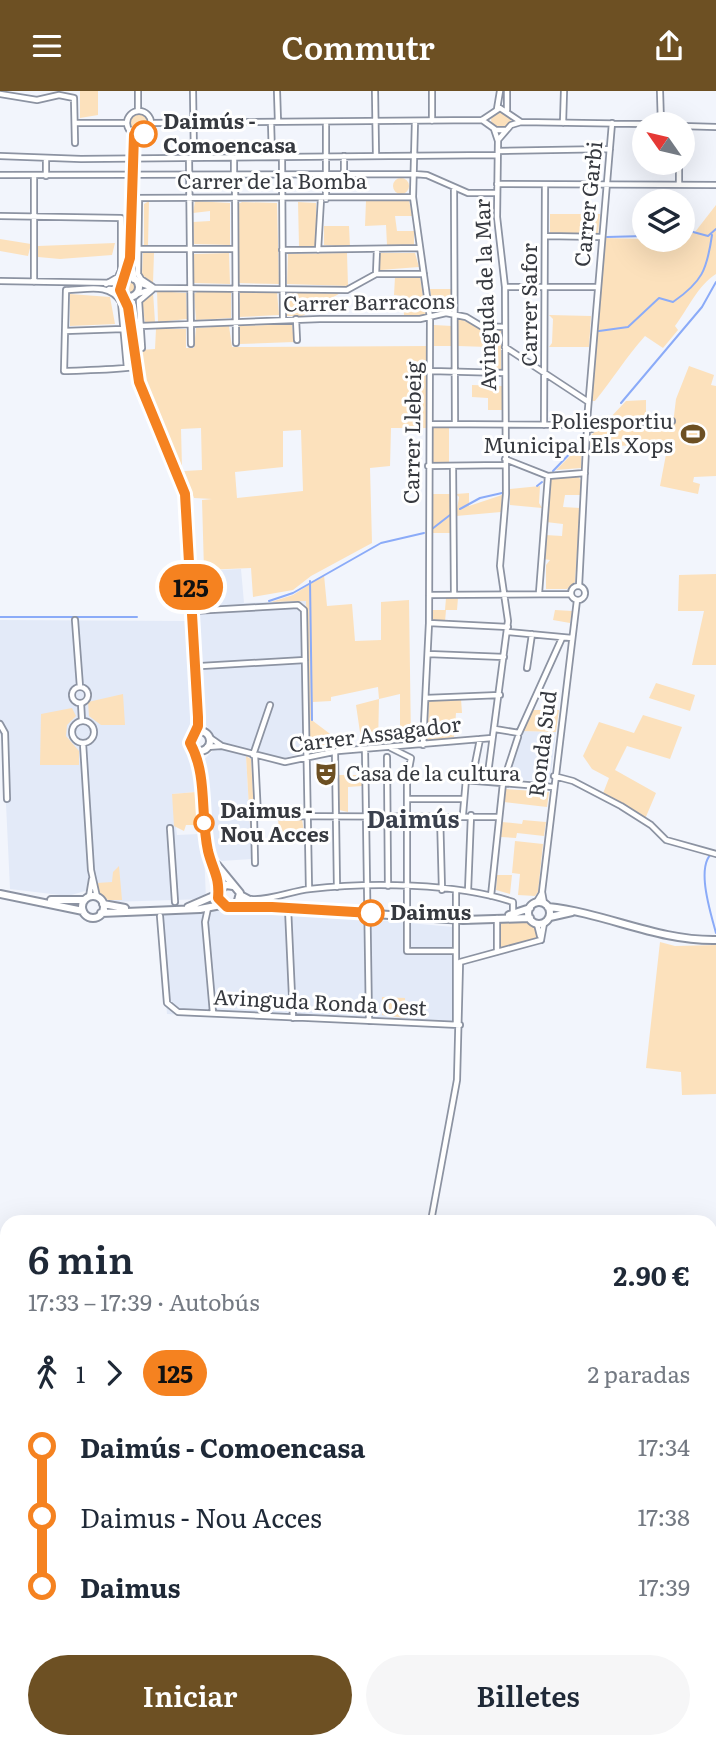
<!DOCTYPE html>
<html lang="es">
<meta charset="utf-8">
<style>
body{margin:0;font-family:Literata,serif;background:#f6f6f7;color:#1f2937;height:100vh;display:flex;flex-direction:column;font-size:26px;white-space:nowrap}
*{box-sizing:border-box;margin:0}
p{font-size:23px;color:#747a83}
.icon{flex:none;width:38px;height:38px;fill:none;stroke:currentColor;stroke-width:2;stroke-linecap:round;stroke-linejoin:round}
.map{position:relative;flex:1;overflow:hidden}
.drawer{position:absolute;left:0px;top:1124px;width:718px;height:534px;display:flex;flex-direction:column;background:#fff;border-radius:21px 21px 0 0;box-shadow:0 7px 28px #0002}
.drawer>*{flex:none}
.badge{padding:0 14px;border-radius:23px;font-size:24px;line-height:46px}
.needle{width:46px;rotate:304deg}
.tools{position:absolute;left:632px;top:21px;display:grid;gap:14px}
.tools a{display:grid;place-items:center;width:63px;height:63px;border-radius:50%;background:#fff;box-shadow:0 7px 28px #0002;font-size:35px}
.map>.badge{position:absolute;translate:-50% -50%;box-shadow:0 0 0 4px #fff}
.legs{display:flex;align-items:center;gap:10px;height:77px;padding:0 28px;font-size:23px}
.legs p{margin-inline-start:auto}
.head{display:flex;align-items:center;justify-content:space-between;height:119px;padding:0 28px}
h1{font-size:38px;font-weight:600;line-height:52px}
.cta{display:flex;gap:14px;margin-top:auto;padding:14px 28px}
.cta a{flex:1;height:80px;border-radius:42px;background:#6d5023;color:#fff;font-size:28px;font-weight:600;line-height:80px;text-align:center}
.cta a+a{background:#f6f6f7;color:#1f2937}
ul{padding:0 28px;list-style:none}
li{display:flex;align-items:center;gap:24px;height:70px;font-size:26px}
li i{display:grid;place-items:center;width:10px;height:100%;margin:0 9px;background:currentColor}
li i::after{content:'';width:18px;height:18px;margin:-9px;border:5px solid;border-radius:50%;background:#fff}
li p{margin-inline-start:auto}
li:first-child i{background:linear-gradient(#0000 50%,currentColor 0)}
li:last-child i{background:linear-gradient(currentColor 50%,#0000 0)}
header{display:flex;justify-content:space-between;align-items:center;height:91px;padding:0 28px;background:#6d5023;color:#fff;font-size:32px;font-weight:600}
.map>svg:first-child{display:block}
.built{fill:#e3eaf8}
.green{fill:#fce1bc;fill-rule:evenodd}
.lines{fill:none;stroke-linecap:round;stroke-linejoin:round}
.stream{stroke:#8babf8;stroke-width:2}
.street-casing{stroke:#8c93a2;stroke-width:8}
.secondary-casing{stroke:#8c93a2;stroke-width:10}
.highway-casing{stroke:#d3d3d5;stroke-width:11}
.street{stroke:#fff;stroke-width:4.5}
.secondary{stroke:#fff;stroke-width:6}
.highway{stroke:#eaa738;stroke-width:8}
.line-1-casing{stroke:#fff;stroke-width:16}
.line-1{stroke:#f58220;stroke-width:10}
.stop-1-dot{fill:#fff;stroke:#f58220;stroke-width:3.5}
.labels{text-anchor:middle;stroke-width:6;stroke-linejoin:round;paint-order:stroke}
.stop-label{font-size:21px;font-weight:bold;fill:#36393f;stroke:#fff;text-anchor:start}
.street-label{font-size:21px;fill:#36393f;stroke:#fff}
.poi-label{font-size:21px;fill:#36393f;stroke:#fff;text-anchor:end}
.quarter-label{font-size:24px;font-weight:bold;fill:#3a404d;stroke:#fff}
</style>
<header><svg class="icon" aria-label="menu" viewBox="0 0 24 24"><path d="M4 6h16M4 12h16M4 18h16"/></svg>Commutr<svg class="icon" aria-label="share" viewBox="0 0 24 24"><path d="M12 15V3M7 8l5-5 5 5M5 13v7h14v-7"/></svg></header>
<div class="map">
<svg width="716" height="1657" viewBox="0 0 716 1657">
<rect width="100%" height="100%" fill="#f2f5fc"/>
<path class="built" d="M241,478L244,512L306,509L309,660L284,667L249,659L246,665L252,768L221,770L211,756L204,704L203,670L215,657L216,649L202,628L196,480Z
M0,529L187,530L191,606L190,661L196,701L172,703L177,744L199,743L204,760L206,808L110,811L99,802L85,800L68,805L10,798L3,649L0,643Z
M522,640L556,641L550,690L507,689L510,670Z
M247,817L453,836L458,874V938L167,923L158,823Z
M122,1650H279L286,1657H125Z"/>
<path class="green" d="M80,0H98V24L80,27Z
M491 29a10 10 0 1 1 20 0a10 10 0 1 1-20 0Z
M127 32a12 12 0 1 1 24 0a12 12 0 1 1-24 0Z
M393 95a8 8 0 1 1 16 0a8 8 0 1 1-16 0Z
M409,109L412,125H395L397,140H414V154H387L386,134L365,135L366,110Z
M149,110L148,154H144V113Z
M195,110L230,112V154L194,153L193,131L210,130V120L193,122Z
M242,111L277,112L279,193L239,192L238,113Z
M298,111L316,112V153L313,156L299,155Z
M716,114V183C698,194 688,218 675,235L678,239L663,257L645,245C626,266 613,288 595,310H592L605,147L682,149L683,140L695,141Z
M550,123H600L598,144H550Z
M324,135H349L350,156L324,154Z
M0,148L31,153L28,165L0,160Z
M115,152L112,164L60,168L38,166V155Z
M143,162H154L153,192L142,184Z
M229,162L230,193L194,192V163Z
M347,162L348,195L287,193L288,163Z
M379,162H415L419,176L380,179Z
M395,186H420L426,224H404L403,205L394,204Z
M120 196a10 10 0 1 1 20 0a10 10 0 1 1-20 0Z
M430,198H452V220L434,219Z
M157,200L186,202L187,228L158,231Z
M153,201L155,231L145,232L142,209Z
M197,201H231V227L196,229L194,203Z
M240,201H277L279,224L239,226Z
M288,201H342L302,225H286Z
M70,203L110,206L115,233L70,235Z
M549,224L591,225L589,256H549L552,252L553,228Z
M458,227L480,237L501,239V279H489L488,256L458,255Z
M292,233L294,251L239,253V235Z
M434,234L452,235V255H434Z
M229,235L232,256L427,255V337H391L390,375L370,377L372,452L311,485L293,499L253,506L251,477L204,479L202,409L212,408L194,407L184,380L202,379L201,337L181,338L182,377L146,293L140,259L155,258L156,238H186V257H194L196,237ZM301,339L303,400L237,407L235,381L283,376V340Z
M689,275L714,284L711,294L716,295V385L694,386L693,391L700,393L698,403L660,395L668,353L590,356V345L599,337L673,333L676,308Z
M472,294L502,295V319H488V307L472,306Z
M646,309V329H608L626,310Z
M433,336L449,337V371H431Z
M582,353L581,377L556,379Z
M578,385L582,391L581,404H565L563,416L580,417L575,491L567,498H546V474L550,469L543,468L545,444L562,445L563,433L546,431L549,386Z
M540,395L539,412L542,417L510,414V398Z
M469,402V415L502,404L501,421L456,425L459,406L456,403Z
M431,403H451V442H431Z
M716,483V574H692L704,520H678L679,484Z
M324,484L327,515L352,513L355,550L381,549V511L409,509L411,652L400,653V603L379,608L378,654L362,655L356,614L379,608L378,596L331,606V610L313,611V630L346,655L309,660L306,510L271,511L293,504Z
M446,507H458L457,519H446L445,531L432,530V519H445Z
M555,519L572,520L570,532L553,529Z
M656,592L695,604L690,620L649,607Z
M123,603L125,634H101L89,625L88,611Z
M461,608L462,622H456L454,646L427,651L429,610Z
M72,617L76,625L67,634L66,645L79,660V674H40L41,623Z
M531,619H559L556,641L522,640Z
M643,624L682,636L670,668L627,655L615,679L656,702L645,728L602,705L609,687L592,678L583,665L599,631L634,642Z
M246,665L251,668L254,723L252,768Z
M339,684H362V695L348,696V721L339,719Z
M506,698L549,701L547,716L504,711Z
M196,701L198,734H186L184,740L174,735L172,703Z
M278,728H302L305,748H280Z
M523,729L546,731L544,745L517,742L516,747L501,746L502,731L522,733Z
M515,750L543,753L538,801L535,805L518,804L520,783L512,782Z
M119,775L122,809H108L99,801L97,792L112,791L113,781Z
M497,784H512L510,803L496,799Z
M500,830H526L535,837L537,849L500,857Z
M660,851L675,855L716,854V1003L682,1004L681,981L646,977Z
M382,906L405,907V927L382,924Z"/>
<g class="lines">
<path class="stream" d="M682,138L708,145L716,138
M607,146L644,145
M599,240L628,236L659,207L673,211C702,191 707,179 712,144
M621,312L702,216L716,191
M553,380L581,351
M537,395L542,391
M460,418L480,407L502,402
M432,438L450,424
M310,490L312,629
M269,510L293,502L381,452L424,442
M0,526H137
M716,760C693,769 711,823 716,842"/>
<g class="street-casing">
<path id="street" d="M138,0V20
M193,0L194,67
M277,0L278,31
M375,0L376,64
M432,0V30
M660,0L661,33
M0,3L37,9L59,4L74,7L75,52
M497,18L500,0
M507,19V0
M127 32a12 12 0 1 1 24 0a12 12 0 1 1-24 0Z
M482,29L496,39H505
M415,30L413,106L430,227L429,532L423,654
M271,31L272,65
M75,32H127
M151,32L482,29L500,17L521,31
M563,32L564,0
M682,35L716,36
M498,49L511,34L521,31L644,33
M498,60L610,58
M0,65L81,68L497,64
M282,66L283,229
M189,67L191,253
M679,72V93
M0,84L414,83L427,84L468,102H497
M46,85V67
M234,85V67
M235,85L236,252
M344,85V65
M497,93L716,94
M454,96L455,333
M131,107L413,106
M139,107L138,183L141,188L153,196
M326,108V31
M0,125L121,127V179L118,186L106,193
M546,145L601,146
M138,158H235
M282,159L420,157
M318,159L321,108
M376,183L377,158
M0,190L120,192
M34,191V85
M139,192L148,195
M505,196H597
M109,198L120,199
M137,203L155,197L347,199L376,183H424
M296,228L297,249
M130,230L140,235L320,228H420L446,222L466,226L481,235L504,236
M65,240L123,238
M505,256L587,310
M142,257L139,210L152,199
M127,277L121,211C109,191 86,199 66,199L64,280C88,279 112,279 135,276
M431,280L505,282
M585.5 334a4.5 4.5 0 1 1 9 0a4.5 4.5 0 1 1-9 0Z
M587,330L612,32
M430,333L585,334
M594,333L672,330
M544,334L545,94
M505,368L548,385
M428,375L505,374
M453,375L454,503
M548,385L585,382
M571 502a7 7 0 1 1 14 0a7 7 0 1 1-14 0Z
M579,495L587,338
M539,502L548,385
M429,504L571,503
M192,520L298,514L304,519L309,798
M75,529L80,596
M429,532L508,536
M508,541L572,547
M428,563L504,566
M201,575L305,569
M527,577L532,543
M72 604a8 8 0 1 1 16 0a8 8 0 1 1-16 0Z
M426,607L500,604
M81,612L82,630
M72 641a11 11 0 1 1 22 0a11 11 0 1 1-22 0Z
M0,633L5,642L7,708
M495,638L519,642L562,547
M209,646L222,655L285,671L338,660L492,647
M83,652L91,779L97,806
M207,656L221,655
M391,657L411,667L407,689V860H455
M365,658L369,930
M335,661L337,796
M253,664L270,614
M255,664L258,725
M387,666L388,795
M554,685L573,690L621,715L651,734L666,749L716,763
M472,688L480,648
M464,689L553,696
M487,690L508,530L500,475L506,403L505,196L497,126L498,50L494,38
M407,708H464
M440,723L442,799
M463,723L466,688
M258,725L499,726
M170,737L175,811
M255,772L254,726L258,725
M456,799V934
M468,800L471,724
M491,805L503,692L518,646
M89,806L92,788
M251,808C269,810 291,800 310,798C369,791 457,792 513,811V822
M536,812L542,802
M544,812L542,801L577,509
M208,817L205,831L213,922
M288,817L293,927
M160,825L167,912L178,921L460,934
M497,827V861
M537,833L540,845
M541,849L544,832
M460,871L541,849
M431,1130L457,989L460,871
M0,1271L4,1277
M710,1424L716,1423
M0,1473L7,1487
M0,1502H7
M0,1513H7
M110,1650L113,1657
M116,1650L119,1657
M289,1650L296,1657
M338,1650L345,1657
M639,1657L645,1650"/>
</g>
<g class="secondary-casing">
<path id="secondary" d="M134,44L129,158L134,188
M119 196a10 10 0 1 1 20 0a10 10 0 1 1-20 0Z
M125,205L139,291L185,403L198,626L196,640
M190 650a10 10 0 1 1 20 0a10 10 0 1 1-20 0Z
M194,658L200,676L209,762L221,798
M217,774L240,802L237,813L224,815L218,807L219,800L226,794L233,795
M0,803L83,820
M240,804L257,813L272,816L463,829L530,827
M82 816a11 11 0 1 1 22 0a11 11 0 1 1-22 0Z
M51,809H84
M528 822a11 11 0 1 1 22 0a11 11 0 1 1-22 0Z
M103,813L125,817
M235,815L257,816
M188,816L218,803
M548,816C606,822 657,850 716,849
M101,822L200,818L221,814
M509,824L530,817
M550,826L572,821"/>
</g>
<g class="highway-casing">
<path id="highway" d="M0,1299L4,1316L0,1331
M0,1354L7,1358
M309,1650L317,1657
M323,1650L330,1657"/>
</g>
<use href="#street" class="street"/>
<use href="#secondary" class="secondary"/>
<use href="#highway" class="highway"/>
</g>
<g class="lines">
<g class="line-1-casing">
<path id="line-1" d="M144,43L134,44L130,167L120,199L128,216L139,291L185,403L198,626V635L190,652C208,684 200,724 208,760C213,780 220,786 218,807L227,816H272L371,822"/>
</g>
<use href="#line-1" class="line-1"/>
</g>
<defs>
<g id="stadium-bare" transform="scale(1.89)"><path d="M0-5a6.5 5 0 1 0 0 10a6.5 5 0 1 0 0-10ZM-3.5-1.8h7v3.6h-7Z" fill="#6d5023" stroke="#fff" stroke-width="2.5" paint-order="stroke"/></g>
<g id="theatre-bare" transform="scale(1.89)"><path d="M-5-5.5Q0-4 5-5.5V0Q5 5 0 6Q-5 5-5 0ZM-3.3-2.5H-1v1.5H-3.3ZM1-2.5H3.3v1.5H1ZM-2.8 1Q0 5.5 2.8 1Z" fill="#6d5023" stroke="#fff" stroke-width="2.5" paint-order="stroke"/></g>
</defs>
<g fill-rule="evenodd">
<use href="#stadium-bare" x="693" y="343"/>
<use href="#theatre-bare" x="326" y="683"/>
</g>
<g class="stop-1-dot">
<circle cx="144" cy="43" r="12"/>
<circle cx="204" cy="732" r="9"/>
<circle cx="371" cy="822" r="12"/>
</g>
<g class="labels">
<g class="stop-label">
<text x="163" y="38">Daimús -<tspan x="163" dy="24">Comoencasa</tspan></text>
<text x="220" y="727">Daimus -<tspan x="220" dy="24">Nou Acces</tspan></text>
<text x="390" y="829">Daimus</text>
</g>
<g class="street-label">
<text x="272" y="98">Carrer de la Bomba</text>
<text transform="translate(589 113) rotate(-84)" y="7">Carrer Garbi</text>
<text transform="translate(486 204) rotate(-92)" y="7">Avinguda de la Mar</text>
<text transform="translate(369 212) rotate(-1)" y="7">Carrer Barracons</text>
<text transform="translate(530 214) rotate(-90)" y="7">Carrer Safor</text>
<text transform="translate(413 342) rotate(-89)" y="7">Carrer Llebeig</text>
<text transform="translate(375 644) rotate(-7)" y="7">Carrer Assagador</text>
<text transform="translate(543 653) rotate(-83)" y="7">Ronda Sud</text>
<text transform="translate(320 912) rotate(3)" y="7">Avinguda Ronda Oest</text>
</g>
<g class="poi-label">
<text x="673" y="338">Poliesportiu<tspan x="673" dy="24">Municipal Els Xops</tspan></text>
<text x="346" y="690" text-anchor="start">Casa de la cultura</text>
</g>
<g class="quarter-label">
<text x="413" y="737">Daimús</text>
</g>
</g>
</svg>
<div class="tools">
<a><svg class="needle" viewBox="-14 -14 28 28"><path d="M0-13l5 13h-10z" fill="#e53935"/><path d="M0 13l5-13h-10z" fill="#747a83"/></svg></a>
<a><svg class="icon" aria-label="layers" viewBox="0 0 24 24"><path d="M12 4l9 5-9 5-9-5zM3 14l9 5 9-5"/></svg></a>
</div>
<b class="badge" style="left:191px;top:496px;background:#f58220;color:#111">125</b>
<section class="drawer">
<div class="head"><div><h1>6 min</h1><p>17:33 – 17:39 · Autobús</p></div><b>2.90 €</b></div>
<div class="legs"><svg class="icon" aria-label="walk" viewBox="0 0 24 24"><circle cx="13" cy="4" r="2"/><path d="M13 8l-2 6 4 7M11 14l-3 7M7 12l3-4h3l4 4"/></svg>1<svg class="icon" aria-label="forward" viewBox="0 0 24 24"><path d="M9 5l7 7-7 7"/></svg><b class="badge" style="background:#f58220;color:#111">125</b><p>2 paradas</p></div>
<ul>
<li><i style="color:#f58220"></i><b>Daimús - Comoencasa</b><p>17:34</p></li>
<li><i style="color:#f58220"></i><span>Daimus - Nou Acces</span><p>17:38</p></li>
<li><i style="color:#f58220"></i><b>Daimus</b><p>17:39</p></li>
</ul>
<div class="cta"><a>Iniciar</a><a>Billetes</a></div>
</section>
</div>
